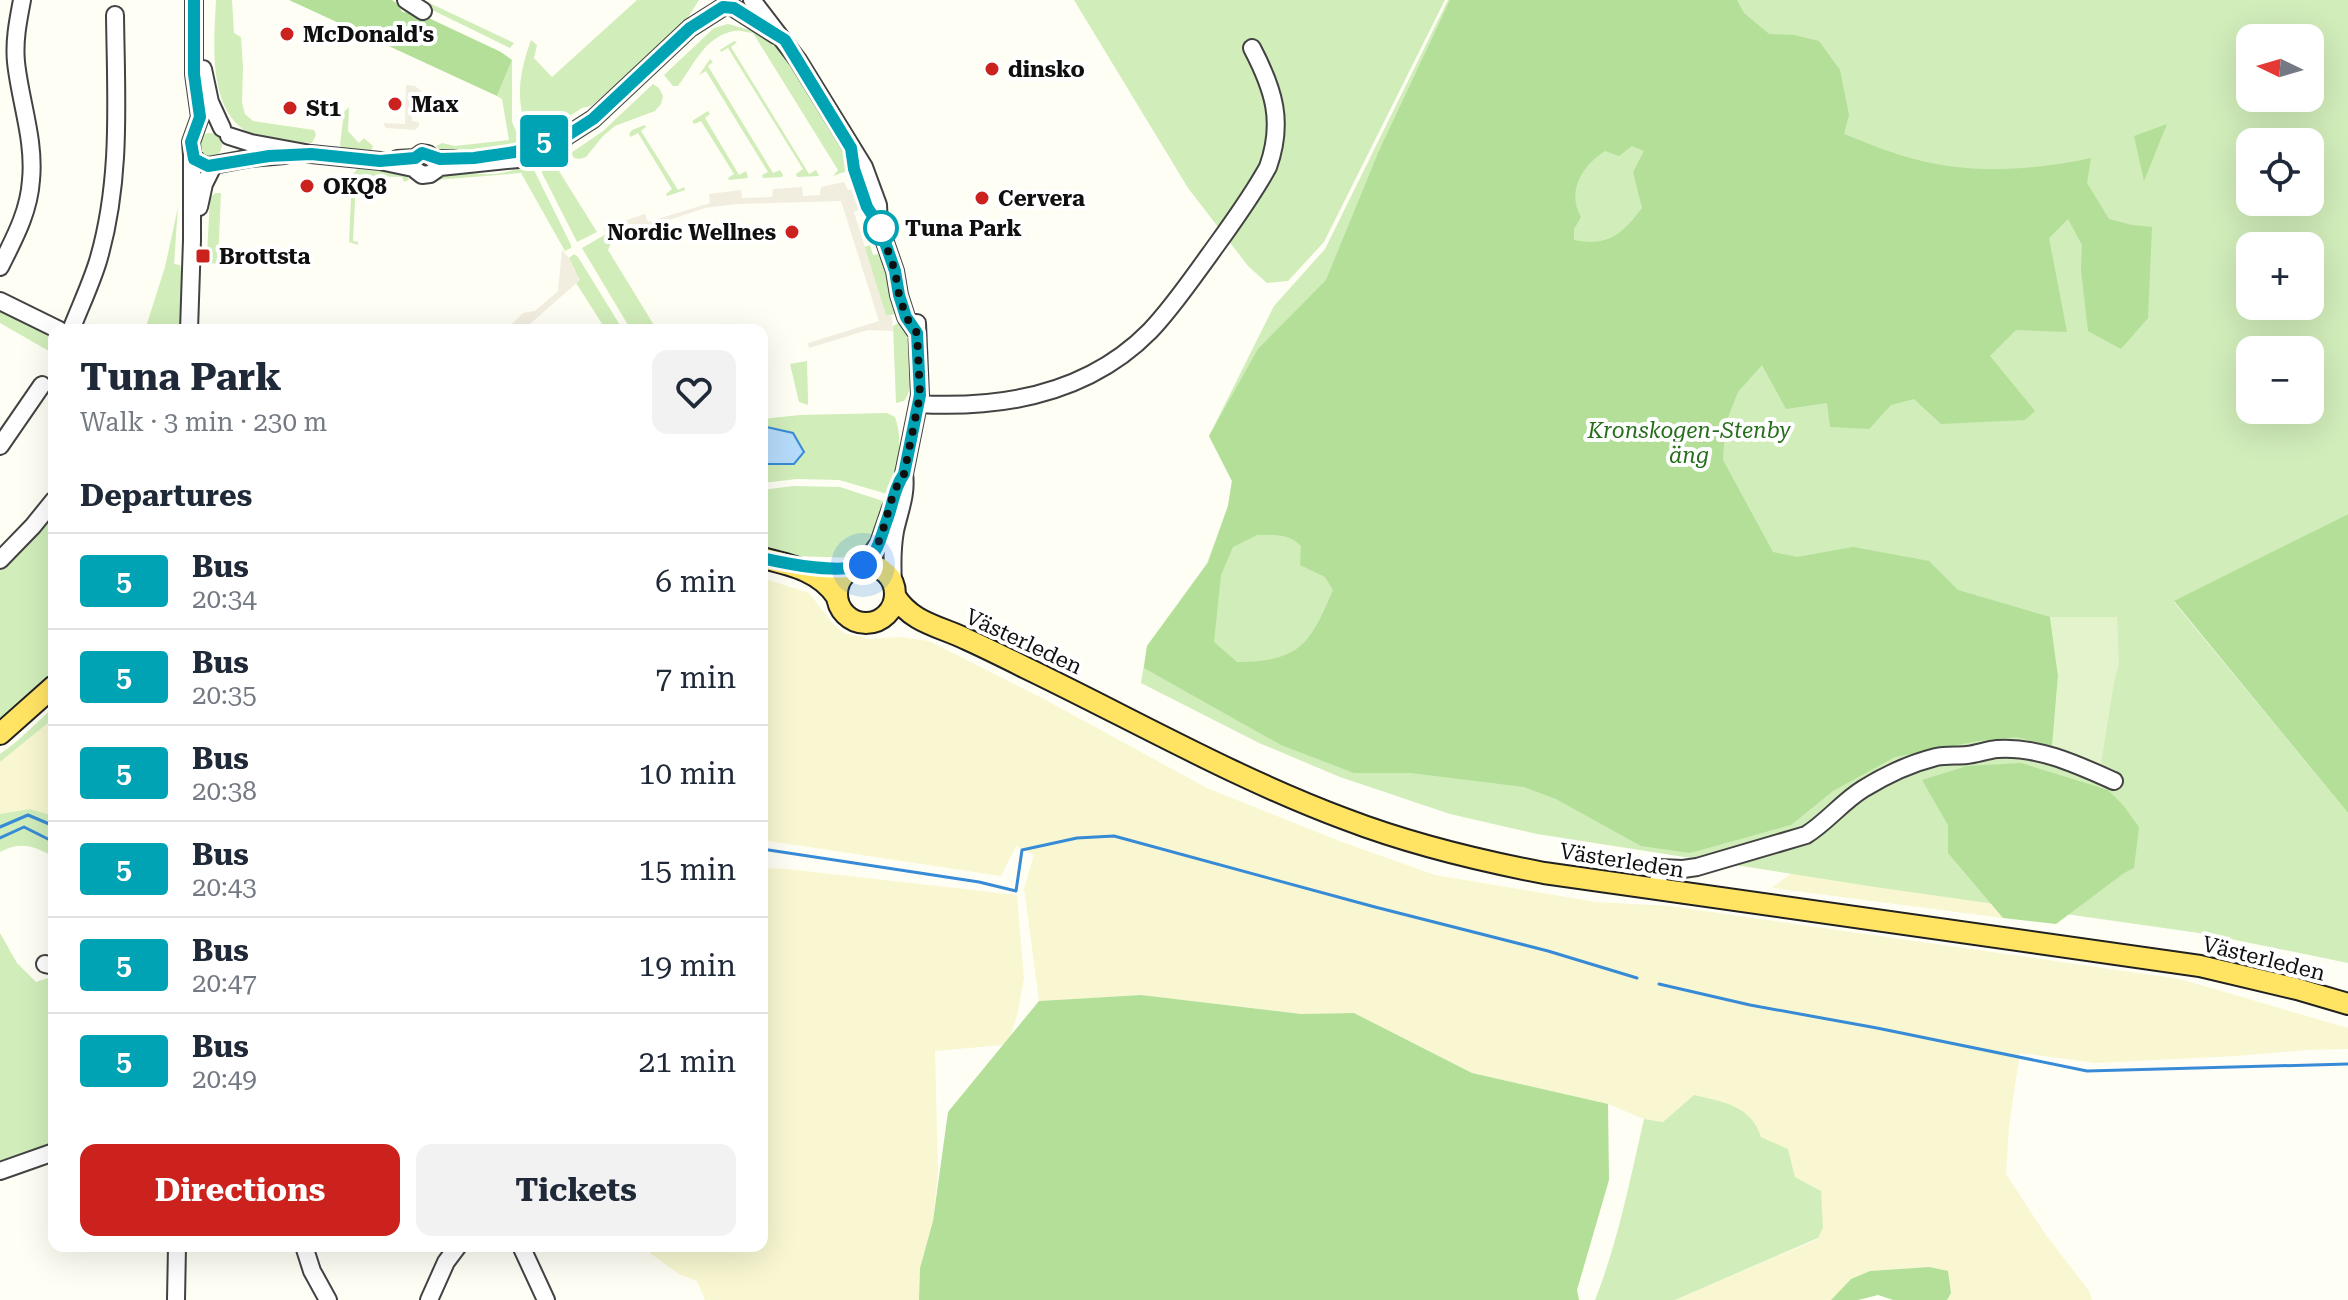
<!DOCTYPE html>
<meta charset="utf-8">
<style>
body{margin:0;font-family:"Roboto Serif",serif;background:#f2f2f3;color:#1f2937;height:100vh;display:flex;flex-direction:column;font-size:30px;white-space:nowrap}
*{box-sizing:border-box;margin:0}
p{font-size:26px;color:#747a83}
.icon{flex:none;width:44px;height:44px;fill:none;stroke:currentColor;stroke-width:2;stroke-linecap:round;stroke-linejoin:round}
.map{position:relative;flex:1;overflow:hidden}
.details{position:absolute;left:48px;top:324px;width:720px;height:928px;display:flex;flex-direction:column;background:#fff;border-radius:16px;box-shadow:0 8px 32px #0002}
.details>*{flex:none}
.badge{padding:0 16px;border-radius:6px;font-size:28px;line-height:52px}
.needle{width:52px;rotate:275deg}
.fabs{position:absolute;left:2236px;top:24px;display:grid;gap:16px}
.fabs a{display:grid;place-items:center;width:88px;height:88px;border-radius:16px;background:#fff;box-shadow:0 8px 32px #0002;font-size:40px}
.you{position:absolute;width:40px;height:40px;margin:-20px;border:6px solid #fff;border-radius:50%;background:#1a73e8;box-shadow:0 0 0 12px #1a73e833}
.map>.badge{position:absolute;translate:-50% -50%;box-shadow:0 0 0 4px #fff}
h2{padding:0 32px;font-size:30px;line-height:72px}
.round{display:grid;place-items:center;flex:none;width:84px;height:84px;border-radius:16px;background:#f2f2f3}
.headline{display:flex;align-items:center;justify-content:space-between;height:136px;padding:0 32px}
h1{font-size:38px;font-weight:700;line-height:60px}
.button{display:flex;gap:16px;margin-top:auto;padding:16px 32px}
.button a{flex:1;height:92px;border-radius:16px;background:#cb221e;color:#fff;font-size:32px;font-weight:700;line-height:92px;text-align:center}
.button a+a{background:#f2f2f3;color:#1f2937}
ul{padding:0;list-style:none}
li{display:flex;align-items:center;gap:24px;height:96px;padding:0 32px;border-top:2px solid #e0e1e3}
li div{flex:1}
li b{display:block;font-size:30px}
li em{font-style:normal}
li .badge{min-width:88px;font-weight:700;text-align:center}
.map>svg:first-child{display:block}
.farmland{fill:#f8f7d1}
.green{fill:#d1edba;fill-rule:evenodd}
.forest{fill:#b3df98;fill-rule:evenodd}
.pitch{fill:#e3f4cc}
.plaza{fill:#f1eee0}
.water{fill:#b5dbfa;stroke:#378bd6;stroke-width:2}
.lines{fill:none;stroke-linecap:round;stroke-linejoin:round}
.stream{stroke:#378bd6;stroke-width:3}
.minor-casing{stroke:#434343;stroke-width:20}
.major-casing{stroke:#212121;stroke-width:24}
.minor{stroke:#fff;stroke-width:16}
.major{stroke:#ffe464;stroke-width:20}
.line-casing{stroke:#fff;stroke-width:18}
.line{stroke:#00a3b4;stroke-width:12}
.walk{stroke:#101010;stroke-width:8;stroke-dasharray:0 14.4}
.poi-dot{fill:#cb221e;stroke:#fff;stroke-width:3}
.stop-dot{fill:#fff;stroke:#00a3b4;stroke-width:4}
.labels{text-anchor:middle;stroke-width:8;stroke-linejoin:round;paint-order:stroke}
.poi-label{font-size:22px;font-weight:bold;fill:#101010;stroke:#fff;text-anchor:start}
.stop-label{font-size:22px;font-weight:bold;fill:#101010;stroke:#fff;text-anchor:start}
.park-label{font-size:22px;font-style:italic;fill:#266e1b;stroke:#fff}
.street-label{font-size:22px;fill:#101010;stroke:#fff}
</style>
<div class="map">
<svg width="2348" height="1300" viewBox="0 0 2348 1300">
<rect width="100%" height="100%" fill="#fffef4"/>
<path class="farmland" d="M762,578L809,593L833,624L844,633L870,639L901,637L929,641L1042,698L1207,788L1342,842L1435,875L1596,902L1670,906L2180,979L2348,1028V1049L2306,1050L2236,1056L2096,1063L2020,1053L2009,1126L2006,1174L2046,1235L2089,1291L2092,1300H1947L1951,1293L1929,1267L1870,1271L1851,1279L1831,1300H1675L1818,1239L1821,1191L1795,1177L1788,1149L1761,1137L1694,1095L1663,1122L1644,1119L1608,1104L1472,1073L1354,1013L1301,1014L1141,995L1039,1001L1024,888L1034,855L1016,846L1001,876L762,840Z
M54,718V816L30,809L0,814V762Z
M1948,853L2003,918L1772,888L1790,874Z
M762,868L787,869L1017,895L1024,979L1017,1016L1010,1037L1003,1045L935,1051L938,1172L933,1221L920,1268L919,1300H705L697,1281L679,1274L651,1254L646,1246H762Z"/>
<path class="green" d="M216,0H232L234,33L241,37L243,67L242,103L245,114L253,121L314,130L316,135L312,143C296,141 278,142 262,138C205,123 214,44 216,0Z
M421,0H423L514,43L510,48L420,4Z
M637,0H699L685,22L622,80L591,106L582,108L533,140C513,107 519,73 531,40L537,45L534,58L552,77Z
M1074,0H1445L1324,242L1288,281L1267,283L1248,266L1188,188Z
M1448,0H2348V514L2174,602L2348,813V963L2206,934L1875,887L1537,834L1450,814L1340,777L1259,743L1141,683L1147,646L1207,563L1228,506L1232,481L1209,436L1274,306L1325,249ZM2250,38H2310V98H2250ZM2250,142H2310V202H2250ZM2250,246H2310V306H2250ZM2250,350H2310V410H2250Z
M728,24L750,30L756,26L787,55L841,142L850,170L833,176L838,170L753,33C747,33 741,30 734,31C705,36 693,66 678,86H673L664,75L714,28Z
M734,41L737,42L731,47L809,174L816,170L819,176L797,177L796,174L803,169L728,48L721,52L720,50Z
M710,59L713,62L708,66L773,173L780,170L783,175L782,177L763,178L762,175L768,172L706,71L699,75Z
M512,60V122L521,142C504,149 448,164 436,146L442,143L455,146L509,140L502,99L497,96Z
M653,84L659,88L663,96L661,104L655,111L615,126L603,136L586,157L580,159L574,158L571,153L603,131Z
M349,107L348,131L359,143L364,138L373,146L371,151L342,148L340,145L344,112Z
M708,111L710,114L705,118L739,175L746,171L748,178L729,180L728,178L734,174L701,121L694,124L692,121Z
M645,125L646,127L641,131L678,190L684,187L685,190L667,196L666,194L672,189L638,133L631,137L629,134L632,130Z
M198 145a12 12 0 1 1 24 0a12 12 0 1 1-24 0Z
M561,159L566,166L559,171L597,232L577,242L542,173L541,167Z
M529,165L532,166L571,245V248L565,251L521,173L436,180C452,170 476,175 493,174C505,173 517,169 529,165Z
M357,169L405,173L409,180L404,182L402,177L366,176L365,182H356L353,241L358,242V245L349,242L352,176Z
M215,193H221L218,264L210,263V254L207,253L210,198Z
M178,207L174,264L180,265L184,288L183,330H145L165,267Z
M608,233L611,238H613L608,250L657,330H631L582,248Z
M870,245L873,255L878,254L891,278L901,313L886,316L864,247Z
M574,254L578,257L623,330H606L576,283L579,280L569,258Z
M0,311L54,338V354L0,323Z
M902,321C910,339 917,386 904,401L896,403L893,326Z
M807,361L808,399V405L799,402L790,364Z
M887,413L895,417C904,442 897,468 890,492L887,494L839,480L797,479L762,483V464H771L793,433L762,426V419L800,415Z
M793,486L840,487L886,502L874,544L858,558L794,556L762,549V490Z
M54,510V677L0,727V569Z
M54,707V718L0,762V754L16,742Z
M30,809L54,816V857C33,846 22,841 0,852V814Z
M0,933L17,963L36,982L54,976V1142L0,1163Z
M1694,1095C1723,1102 1751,1105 1761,1137L1788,1149L1795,1177L1821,1191L1823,1228L1818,1238L1675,1300H1595C1618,1242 1630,1180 1644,1119L1663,1122Z"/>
<path class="forest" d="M289,0H392L398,4L402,12L418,13L501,52L512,60L497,96Z
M1450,0H1737L1744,13L1769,34L1794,35L1819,41L1840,70L1849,115L1844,134C1867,143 1890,153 1914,159C1971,175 2035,170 2091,158L2087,183L2109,219L2132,225L2152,227L2148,318L2121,349L2088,331L2081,270L2082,245L2068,219L2049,238L2067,332L2016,330L1990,356L2035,411L2025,420L1941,424L1914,399L1891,405L1869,429L1830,427L1827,403L1786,409L1762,365L1738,392L1725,425L1723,460L1773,552L1797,557L1853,547L1929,561L1958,590L2050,617L2058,676L2052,747L2017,737L1978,741L1895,757L1833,791L1791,825L1690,853L1641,846L1556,799L1524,787L1411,773H1354L1281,745L1144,668L1147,646L1208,563L1228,506L1232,481L1209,436L1258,349L1326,280L1378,153ZM1632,146L1644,151L1633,172L1642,208C1622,234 1609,247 1574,240V229L1581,217C1566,191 1583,165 1605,151L1619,156ZM1257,535C1273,535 1290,533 1301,546L1300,565L1325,577L1333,590C1309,646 1300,661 1237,662L1214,642L1221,575L1233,547Z
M2167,124L2144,181L2134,136Z
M2348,514V813L2174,601Z
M2021,763L2108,790L2123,805L2139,827L2134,868L2124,873L2056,924L2003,918L1948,853V825L1922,780L1967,766Z
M1141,995L1301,1014L1354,1013L1472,1073L1608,1104L1609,1180L1577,1290L1579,1300H919L920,1268L933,1221L948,1112L1039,1001Z
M1929,1267L1948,1271L1951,1293L1947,1300H1893L1878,1295L1858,1300H1831L1851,1279L1870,1271Z"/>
<path class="pitch" d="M2050,617H2117L2119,663L2114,683L2101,764L2052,747L2058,676Z"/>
<path class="plaza" d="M406,85L415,86L421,91V96H413L412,121L419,122V126L415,130L386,128L383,123L405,124Z
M844,182L848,190L858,188L864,207L854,212L886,315L892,316L893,331L868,330L809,348L808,343L879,321L841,201L736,204L705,208L633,232L631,226L615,230L617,237L611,239L603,228L645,214L648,222L710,203L709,194L741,190L742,198L772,197L773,189L802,187L803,196L820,195L821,187Z
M562,250L569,258L580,280L523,330H510L511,325L523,313L535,311L558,291Z"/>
<path class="water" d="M762,426L793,433L804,452L794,464H762Z"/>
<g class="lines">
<path class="stream" d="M0,827L28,815L54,826
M0,838L24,827L54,842
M762,849L979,882L1016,891L1022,850L1077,838L1114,836L1375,907L1548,951L1637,978
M1659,984L1750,1005L1877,1028L2087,1071L2348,1064"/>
<g class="minor-casing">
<path id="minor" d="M406,0L423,11
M752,0L798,60L864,167L878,205L879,225L895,271L899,295L906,317L917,333
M734,8L776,35
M203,69L210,102L222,128
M229,136L251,143L311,154L380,161L413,168L422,175L430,174L440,167L518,159L553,149L568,135L593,119L690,28L723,7
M192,155L199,163L208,166L251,158L285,155
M397,159L415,158L422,153L428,154L433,159H454
M199,207L204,184L213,166
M0,267C14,239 29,212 31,180C35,140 20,101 16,62C14,41 18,21 22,0
M0,301L59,330
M71,330C80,307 91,284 98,261C122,180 116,98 115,15
M189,330L192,240V155L191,142L200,117L194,74V0
M918,404C1003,409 1088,394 1150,331C1172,308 1191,280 1210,254C1230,226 1251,198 1268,167C1284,122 1274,90 1252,48
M0,446L42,385
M0,560L33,526L54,500
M863,565L879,543L891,508
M893,583C892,565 892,548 895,531C899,512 907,494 904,474L920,395L917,323
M1657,890L1660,868L1683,869L1697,867L1806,835C1827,822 1842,802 1863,789C1884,776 1912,763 1936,757C1946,755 1957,756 1967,755C1977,754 1987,750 1997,749C2038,746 2078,765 2114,781
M45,964L54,966
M0,1171L54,1152
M304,1246L312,1271L328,1300
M521,1246L546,1300
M176,1300L177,1246
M429,1300L446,1262L458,1246"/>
</g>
<g class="major-casing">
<path id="major" d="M762,558C791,565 820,571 837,597
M837 594a29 29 0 1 1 58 0a29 29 0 1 1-58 0Z
M895,596C912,623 939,626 966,639C986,648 1006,658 1026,668C1132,719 1235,778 1345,819C1410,844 1476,860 1544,873L2200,966L2297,989L2348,1004
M0,734L54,686"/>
</g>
<use href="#minor" class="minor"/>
<use href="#major" class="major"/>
</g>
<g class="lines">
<g class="line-casing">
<path id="line" d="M194,0V74L200,117L191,142L194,159L208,166L269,156L311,154L380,161L415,158L422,153L440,159L474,158L515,152L568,135L593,119L690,28L723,7L734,8L785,40L851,148L854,169L867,207L879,225L895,271L899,295L906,317L917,333L920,395L904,474C894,488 893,504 887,520C882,533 878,554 865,563C846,576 784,563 762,558"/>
</g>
<use href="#line" class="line"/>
<path class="walk" d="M863,565C889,540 884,501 904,474L920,395L917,333L906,317L899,295L895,271L879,225L881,228"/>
</g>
<g class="poi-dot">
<circle cx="287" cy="34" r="8"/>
<circle cx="992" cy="69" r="8"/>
<circle cx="395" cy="104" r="8"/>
<circle cx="290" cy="108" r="8"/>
<circle cx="307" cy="186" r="8"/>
<circle cx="982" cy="198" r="8"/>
<circle cx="792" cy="232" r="8"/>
<rect x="195" y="248" width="16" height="16" rx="4"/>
</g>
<circle class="stop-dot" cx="881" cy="228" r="16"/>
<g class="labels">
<g class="poi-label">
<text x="303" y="42">McDonald's</text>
<text x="1008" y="77">dinsko</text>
<text x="411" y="112">Max</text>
<text x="306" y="116">St1</text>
<text x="323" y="194">OKQ8</text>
<text x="998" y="206">Cervera</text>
<text x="776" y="240" text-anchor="end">Nordic Wellnes</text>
<text x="219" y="264">Brottsta</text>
</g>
<g class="stop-label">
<text x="905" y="236">Tuna Park</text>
</g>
<g class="park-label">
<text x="1689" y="438">Kronskogen-Stenby<tspan x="1689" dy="25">äng</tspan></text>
</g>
<g class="street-label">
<text transform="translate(1024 641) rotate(25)" y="8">Västerleden</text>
<text transform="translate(1622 860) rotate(9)" y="8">Västerleden</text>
<text transform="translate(2264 958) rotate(14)" y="8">Västerleden</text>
</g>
</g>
</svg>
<div class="fabs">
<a><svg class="needle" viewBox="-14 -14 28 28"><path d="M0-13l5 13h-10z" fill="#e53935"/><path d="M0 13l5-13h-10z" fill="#747a83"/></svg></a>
<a><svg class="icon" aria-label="locate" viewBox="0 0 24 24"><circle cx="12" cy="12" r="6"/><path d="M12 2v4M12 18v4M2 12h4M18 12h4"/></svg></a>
<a>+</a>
<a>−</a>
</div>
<div class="you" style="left:863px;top:565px"></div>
<b class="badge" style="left:544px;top:141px;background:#00a3b4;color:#fff">5</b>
<section class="details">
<div class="headline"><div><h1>Tuna Park</h1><p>Walk · 3 min · 230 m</p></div><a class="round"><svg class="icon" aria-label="heart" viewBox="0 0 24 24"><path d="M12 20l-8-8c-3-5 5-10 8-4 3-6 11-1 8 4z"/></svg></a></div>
<h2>Departures</h2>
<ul>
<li><span class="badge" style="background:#00a3b4;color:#fff">5</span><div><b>Bus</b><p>20:34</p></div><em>6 min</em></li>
<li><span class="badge" style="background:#00a3b4;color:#fff">5</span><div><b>Bus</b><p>20:35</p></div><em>7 min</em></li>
<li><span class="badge" style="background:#00a3b4;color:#fff">5</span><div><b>Bus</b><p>20:38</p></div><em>10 min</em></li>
<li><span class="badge" style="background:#00a3b4;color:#fff">5</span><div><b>Bus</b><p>20:43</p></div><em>15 min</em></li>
<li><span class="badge" style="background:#00a3b4;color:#fff">5</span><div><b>Bus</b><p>20:47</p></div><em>19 min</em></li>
<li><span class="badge" style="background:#00a3b4;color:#fff">5</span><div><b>Bus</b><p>20:49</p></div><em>21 min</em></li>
</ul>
<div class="button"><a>Directions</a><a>Tickets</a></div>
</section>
</div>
